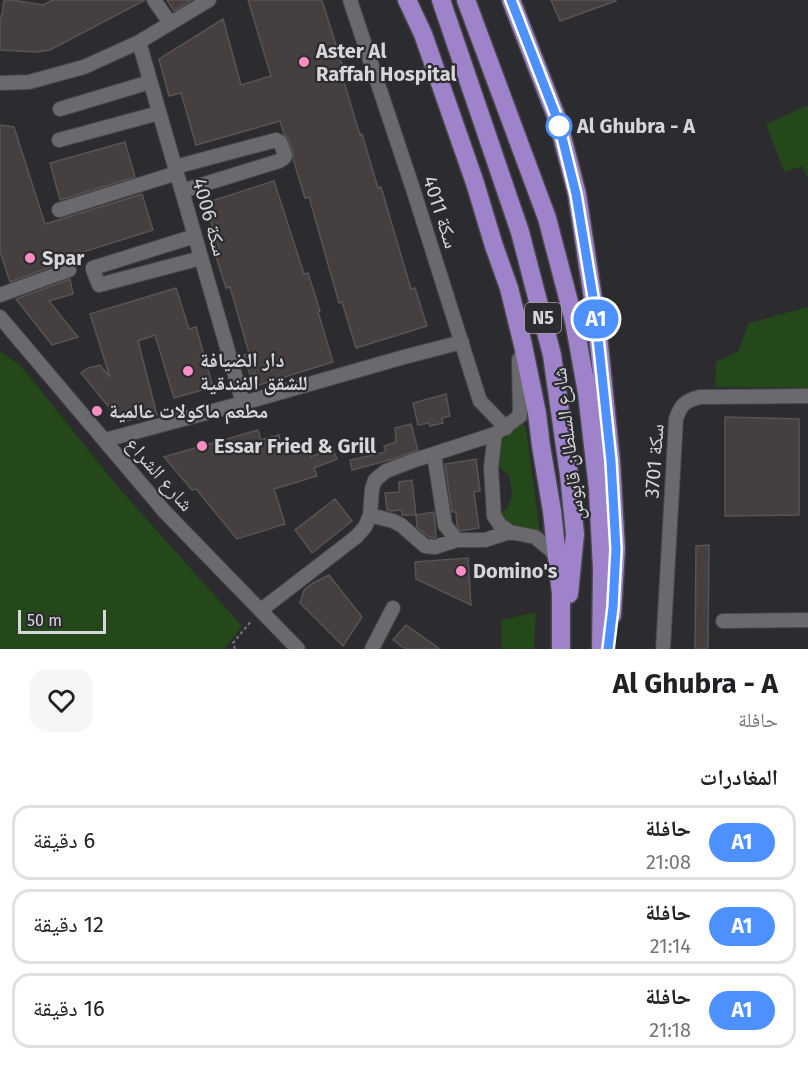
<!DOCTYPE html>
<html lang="ar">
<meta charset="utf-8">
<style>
body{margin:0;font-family:"Fira Sans","Noto Naskh Arabic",sans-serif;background:#f6f6f6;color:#202124;direction:rtl;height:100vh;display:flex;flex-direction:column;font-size:22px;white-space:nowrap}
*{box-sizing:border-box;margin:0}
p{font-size:20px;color:#757577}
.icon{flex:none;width:33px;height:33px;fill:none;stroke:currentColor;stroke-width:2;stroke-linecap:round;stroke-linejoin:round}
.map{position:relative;height:649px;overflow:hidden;direction:ltr}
.drawer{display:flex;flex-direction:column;background:#fff;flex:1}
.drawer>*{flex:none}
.badge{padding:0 12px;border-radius:20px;font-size:21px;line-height:39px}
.scale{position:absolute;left:18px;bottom:15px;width:88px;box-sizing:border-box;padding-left:6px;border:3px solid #d7d7da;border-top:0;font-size:16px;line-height:21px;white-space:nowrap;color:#d7d7da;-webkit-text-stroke:4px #2b2b30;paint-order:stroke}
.map>.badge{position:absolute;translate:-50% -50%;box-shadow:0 0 0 3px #fff}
h2{padding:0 30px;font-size:22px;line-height:54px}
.round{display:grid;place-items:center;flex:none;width:63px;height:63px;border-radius:18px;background:#f6f6f6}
.overview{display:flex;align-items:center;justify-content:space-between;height:102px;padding:0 30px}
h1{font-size:28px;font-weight:700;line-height:45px}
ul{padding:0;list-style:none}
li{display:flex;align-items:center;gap:18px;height:75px;margin:0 12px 9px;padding:0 18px;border:3px solid #e0e0e0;border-radius:18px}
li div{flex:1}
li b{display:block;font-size:22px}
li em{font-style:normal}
li .badge{min-width:66px;font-weight:700;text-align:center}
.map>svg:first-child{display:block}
.green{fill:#244819}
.building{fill:#45403f;stroke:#595352;stroke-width:1.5}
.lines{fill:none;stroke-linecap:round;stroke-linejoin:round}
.minor-casing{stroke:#47474a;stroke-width:16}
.highway-casing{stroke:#47474a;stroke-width:21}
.path{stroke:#79797d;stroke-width:2;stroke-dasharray:3 3;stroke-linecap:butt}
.minor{stroke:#69696e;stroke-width:14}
.highway{stroke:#9e83ca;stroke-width:18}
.line-casing{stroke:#fff;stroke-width:14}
.line{stroke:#4c91ff;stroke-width:9}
.poi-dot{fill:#fb8fc4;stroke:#2b2b30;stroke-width:2}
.stop-dot{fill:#fff;stroke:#4c91ff;stroke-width:3}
.labels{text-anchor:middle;stroke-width:4.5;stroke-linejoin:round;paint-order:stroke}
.shield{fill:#2b2b30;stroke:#a3a3a7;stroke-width:1.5}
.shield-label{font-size:18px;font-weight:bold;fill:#d7d7da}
.poi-label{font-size:20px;font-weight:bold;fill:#d7d7da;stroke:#2b2b30;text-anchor:start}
.stop-label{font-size:20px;font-weight:bold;fill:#d7d7da;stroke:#2b2b30;text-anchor:start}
.street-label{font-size:20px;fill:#d7d7da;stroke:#2b2b30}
</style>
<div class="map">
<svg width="808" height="649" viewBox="0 0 808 649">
<rect width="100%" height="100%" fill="#2b2b30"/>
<path class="green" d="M808,105V179L802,166L784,172L766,124Z
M808,307V388L715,387L716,362L738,351L749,323Z
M1,352L21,366L117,486L242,626L226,647V649H0V353Z
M523,422L526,428L540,534L534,533L521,526H506L498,517L508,507L512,495L509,475L495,464L498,443Z
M536,612L534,649H502L501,620Z"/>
<path class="building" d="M4,0H12L43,5L53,0H145L50,50L36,52L0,50V16H2Z
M167,0H191L174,11Z
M248,0H322L344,71L341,72L360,135L362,134L378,188L381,187L411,289L415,288L427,326L356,348L342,302L339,303L309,197L305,198L293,159V152L288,139L284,134L280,121L196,145L181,93L169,96L159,59L223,19L241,85L271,76Z
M551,0H615L616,1L560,21Z
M0,125L14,127L45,224L142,194L153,230L58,260L59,264L10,282L0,251Z
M125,142L135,177L60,200L50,163Z
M274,181L304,274L308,273L320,311L318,312L333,362L259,385L255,373L250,375L244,355L249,353L230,287L226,288L214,250L219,248L205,203Z
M70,279L73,294L49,301L78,337L52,345L16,299Z
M176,288L189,329L196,327L213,387L174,398L155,335L138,341L157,415L121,422L81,373L88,368L100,365L110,377L90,314Z
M446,394L450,416L442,418L443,423L430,426L429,423L418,425L413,403Z
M725,417L799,419V515L725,516Z
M411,424L418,450L393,459L352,470L350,460L386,452L384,446L396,442L395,428Z
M258,430L261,440L279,435L282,453L308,447L311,457L332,448L337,459L314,468L317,476L274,489L285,524L237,539L196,489L192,490L164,457Z
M476,459L480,491L474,492L479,528L461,531L457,526L456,512H452L445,464Z
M412,480L416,515H402V510L391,511L387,510L385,493L399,492V482Z
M335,499L352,521L312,553L295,530Z
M434,512L436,537L434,538L429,537L417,527L416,515Z
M709,545L708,649H695L696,546Z
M468,558L471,605L416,579L415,562Z
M329,575L362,617L343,646L300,603L304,590L313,583Z
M406,625L440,649H405L393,640Z"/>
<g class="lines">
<g class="minor-casing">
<path id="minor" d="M154,0L170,23
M350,0L413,189L480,401L506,428
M139,42L243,403
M0,83L29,82L84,67L139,42L209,0
M60,109L150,82
M59,140L159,113
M175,167L276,140L280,142L285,155L284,158L279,161L182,191
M59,210L177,173
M195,236L93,268V270L99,285L201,258
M0,295L69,270
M0,317L165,512L298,649
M495,434L491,467L494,516L500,525L510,532L535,537L552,551L557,560
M105,440L243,403L404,357L462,342
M434,454L445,525L457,540H485L510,532
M370,515L393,521L401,525L425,546L435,547L457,540
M261,610L356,537L365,527L370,515L372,489L375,480L386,471L412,461L495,434L520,416L519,359
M723,621L808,620
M372,649L393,608
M663,649L676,419C681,404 685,401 700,397L808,396"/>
</g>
<g class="highway-casing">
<path id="highway" d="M407,0L423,34L475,183L494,246L509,288L523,345L537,413L541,446L552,511L561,594V649
M441,0L520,232L552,355L569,475L575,534L569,594
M466,0L547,218L574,321L587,393L598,489L602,569L601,649
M511,0L558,121L577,194L597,325L611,461L616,549L612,615"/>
</g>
<path class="path" d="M235,649L233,643L252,620"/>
<use href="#minor" class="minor"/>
<use href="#highway" class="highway"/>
</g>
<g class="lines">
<g class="line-casing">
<path id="line" d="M511,0L558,121L576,194L595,309L611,461L616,549L613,607L608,649"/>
</g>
<use href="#line" class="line"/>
</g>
<g class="poi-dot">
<circle cx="304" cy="62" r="6"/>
<circle cx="30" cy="258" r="6"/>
<circle cx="188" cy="371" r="6"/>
<circle cx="97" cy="411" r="6"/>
<circle cx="202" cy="446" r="6"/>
<circle cx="461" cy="571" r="6"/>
</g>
<circle class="stop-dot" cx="559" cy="126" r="12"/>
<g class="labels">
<rect class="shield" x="525" y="303" width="36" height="30" rx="4.5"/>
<g class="shield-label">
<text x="543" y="324">N5</text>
</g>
<g class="poi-label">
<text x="316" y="58">Aster Al<tspan x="316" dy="23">Raffah Hospital</tspan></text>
<text x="42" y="265">Spar</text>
<text x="200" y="367">دار الضيافة<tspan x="200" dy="23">للشقق الفندقية</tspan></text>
<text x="109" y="418">مطعم ماكولات عالمية</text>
<text x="214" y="453">Essar Fried &amp; Grill</text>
<text x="473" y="578">Domino's</text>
</g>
<g class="stop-label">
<text x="577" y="133">Al Ghubra - A</text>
</g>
<g class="street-label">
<text transform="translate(441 212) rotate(72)" y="7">سكة 4011</text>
<text transform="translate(210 217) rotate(74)" y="7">سكة 4006</text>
<text transform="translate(568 444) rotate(-97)" y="7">شارع السلطان قابوس</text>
<text transform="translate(654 461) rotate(-86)" y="7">سكة 3701</text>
<text transform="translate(160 474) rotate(49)" y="7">شارع الشراع</text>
</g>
</g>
</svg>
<div class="scale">50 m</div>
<b class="badge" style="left:596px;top:319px;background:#4c91ff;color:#fff">A1</b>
</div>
<section class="drawer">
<div class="overview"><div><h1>Al Ghubra - A</h1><p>حافلة</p></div><a class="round"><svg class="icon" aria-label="heart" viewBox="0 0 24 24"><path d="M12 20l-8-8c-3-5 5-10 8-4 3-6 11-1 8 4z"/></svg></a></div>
<h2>المغادرات</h2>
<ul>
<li><span class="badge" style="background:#4c91ff;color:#fff">A1</span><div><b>حافلة</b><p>21:08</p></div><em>6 دقيقة</em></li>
<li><span class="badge" style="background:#4c91ff;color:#fff">A1</span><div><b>حافلة</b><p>21:14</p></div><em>12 دقيقة</em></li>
<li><span class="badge" style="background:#4c91ff;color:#fff">A1</span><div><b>حافلة</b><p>21:18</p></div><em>16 دقيقة</em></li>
</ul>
</section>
